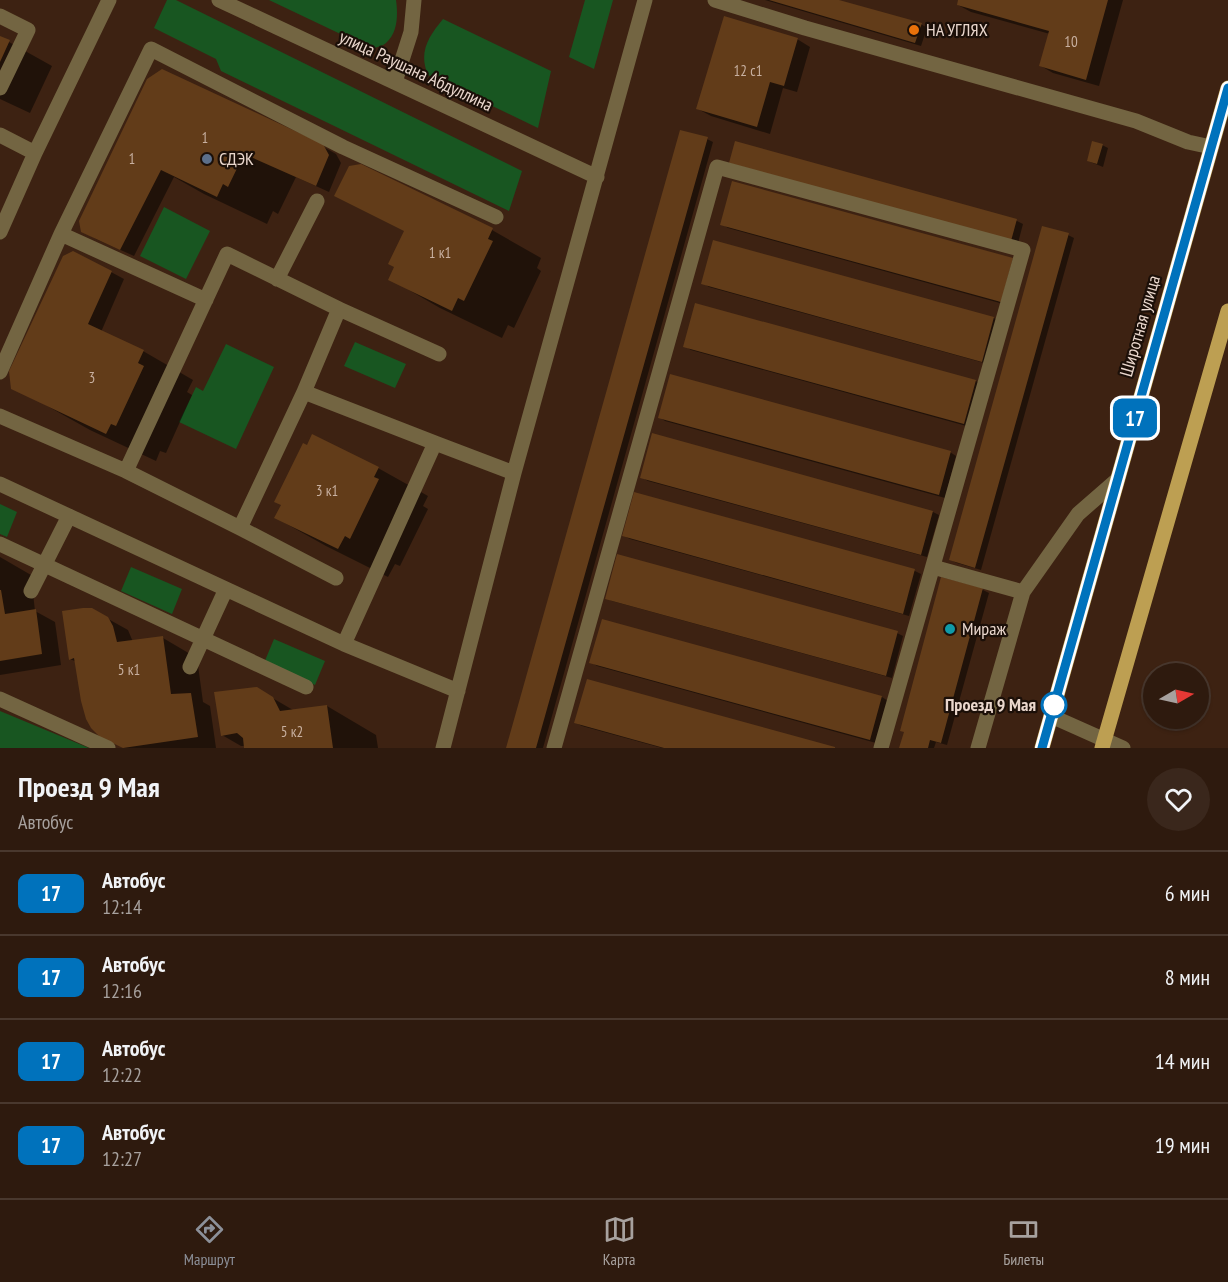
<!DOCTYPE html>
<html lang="ru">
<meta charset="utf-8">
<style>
body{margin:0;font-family:"PT Sans Narrow",sans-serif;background:#3a271c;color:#f1f3f6;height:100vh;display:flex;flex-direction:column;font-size:22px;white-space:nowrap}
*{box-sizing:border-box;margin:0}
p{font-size:20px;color:#a7a19e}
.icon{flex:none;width:33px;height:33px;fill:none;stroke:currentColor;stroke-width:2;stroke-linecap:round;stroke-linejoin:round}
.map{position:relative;height:748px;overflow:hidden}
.side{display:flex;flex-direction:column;background:#2e1a0e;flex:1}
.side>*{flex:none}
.badge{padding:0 12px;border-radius:9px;font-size:21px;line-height:39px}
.needle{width:39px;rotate:81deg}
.tools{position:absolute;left:1143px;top:663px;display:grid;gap:12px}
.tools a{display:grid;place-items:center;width:66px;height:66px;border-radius:50%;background:#2e1a0e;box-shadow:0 2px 4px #0004,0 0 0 2px #49382e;font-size:30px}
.map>.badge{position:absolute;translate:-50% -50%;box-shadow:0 0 0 3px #fff}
.round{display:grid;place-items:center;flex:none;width:63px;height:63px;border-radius:32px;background:#3a271c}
.summary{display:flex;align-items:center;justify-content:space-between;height:102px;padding:0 18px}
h1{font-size:28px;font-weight:600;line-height:45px}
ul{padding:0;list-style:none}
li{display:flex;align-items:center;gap:18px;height:84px;padding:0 18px;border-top:2px solid #49382e}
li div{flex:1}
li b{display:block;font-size:22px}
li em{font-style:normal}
li .badge{min-width:66px;font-weight:700;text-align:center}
.tabs{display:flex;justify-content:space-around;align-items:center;height:84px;border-top:2px solid #49382e;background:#2e1a0e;font-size:16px;color:#a7a19e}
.tabs a{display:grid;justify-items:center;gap:3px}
.tabs .current{color:#8c9099}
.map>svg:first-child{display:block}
.green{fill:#185621}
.shadow{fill:#0007}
.building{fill:#623c19}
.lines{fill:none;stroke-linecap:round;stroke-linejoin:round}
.minor{stroke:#736542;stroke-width:15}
.major{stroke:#bd9f52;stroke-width:15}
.line-casing{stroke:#fff;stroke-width:14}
.line{stroke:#0072bc;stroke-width:9}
.food-dot{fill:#e8710a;stroke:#1b0f08;stroke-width:2}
.service-dot{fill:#5c6f8a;stroke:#1b0f08;stroke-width:2}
.culture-dot{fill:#0f9aa8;stroke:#1b0f08;stroke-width:2}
.stop-dot{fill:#fff;stroke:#0072bc;stroke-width:3}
.labels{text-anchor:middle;stroke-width:4.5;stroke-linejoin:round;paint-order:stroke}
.number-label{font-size:15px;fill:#c8b0a0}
.poi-label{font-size:18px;fill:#ead7cd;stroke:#1b0f08;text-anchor:start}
.street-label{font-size:18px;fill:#ead7cd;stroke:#1b0f08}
.stop-label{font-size:18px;font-weight:bold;fill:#ead7cd;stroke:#1b0f08;text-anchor:end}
</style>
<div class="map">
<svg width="1228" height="748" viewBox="0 0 1228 748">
<rect width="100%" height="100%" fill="#3d2212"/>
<path class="green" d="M167,0H176L522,171L509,211L221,71L216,59L154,28Z
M269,0H396C398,14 398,33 386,43C383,46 376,47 372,49Z
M585,0H613L594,69L569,57Z
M443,19L551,71L538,128L428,75C418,52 429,36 443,19Z
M164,207L210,231L186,279L140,256Z
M355,342L406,364L395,388L344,366Z
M226,344L274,367L236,449L179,422L196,387L203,391Z
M0,504L17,512L7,537L0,534Z
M131,567L182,589L172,614L121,591Z
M274,639L325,661L315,685L264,663Z
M0,711L89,748H0Z"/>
<path class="shadow" d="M765,0H834L921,24L927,28L921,46Z
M960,0H1123L1099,86L1053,73L1041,66L1050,34L971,12L958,5Z
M0,37L52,66L30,113L0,99Z
M797,39L810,47L797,92L783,88L770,134L711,116L698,109Z
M148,80L322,146L336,154L341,163L329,192L296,177L278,214L273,211L267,224L204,194L174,177L134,256L96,239L82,231Z
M707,139L713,142L543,748H507Z
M736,143L1017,221L1023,224L1018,243Z
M1102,145L1108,148L1103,167L1088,161Z
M733,182L1007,305L728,228L722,224Z
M492,230L541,258L537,268L541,271L514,328L508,325L502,338L440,308L390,279Z
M1068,235L1074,238L981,570L957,563L951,560Z
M714,241L994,318L1000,322L988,364L709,287L703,283Z
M111,272L124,279L101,332L143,351L193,380L187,392L192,395L166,453L160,451L156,461L90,430L33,398Z
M696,304L976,381L982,385L970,427L691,350L685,346Z
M659,417L950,452L956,456L945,498L665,421Z
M378,468L428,496L423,506L428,509L400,566L395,564L388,577L326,546L276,518Z
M641,477L933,512L939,515L927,557L648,481Z
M636,494L915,571L921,574L909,616L630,539L624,536Z
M0,557L31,575L35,611L55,622L61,665L0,675Z
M942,579L983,590L989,593L947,745L936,742L934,748H901Z
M606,598L897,633L903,636L892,678L612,601Z
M92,610L128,630L133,642L163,638L197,658L203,702L210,706L216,748H125L99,734L77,662L70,659Z
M603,620L882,697L888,701L876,743L597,666L591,662Z
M257,689L293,710L327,706L376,735L378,748H245V746H241L222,735Z
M576,723L832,748H662L582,726Z"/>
<path class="building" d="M769,0H839L922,23L915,43Z
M958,0H1108L1086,80L1039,66L1049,31L957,5Z
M724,16L798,38L784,86L770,82L757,127L696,109Z
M0,36L10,40L0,62Z
M162,69L323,144L329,155L316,186L244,154L228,187L223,184L217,197L161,170L120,250L81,232L79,221L147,79Z
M680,130L708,137L536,748H506Z
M735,141L1017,219L1011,241L729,163Z
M1092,141L1103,144L1097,164L1087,161Z
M361,164L493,228L488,239L493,241L464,301L458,298L452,311L388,280L394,267L388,264L404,231L334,196L349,166Z
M732,181L1013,258L1001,302L720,225Z
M1042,226L1069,233L975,568L949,560Z
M713,240L994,317L982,362L701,284Z
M73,251L112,271L88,324L144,350L138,363L144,366L116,426L111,424L106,434L11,389L9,371L63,256Z
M695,303L976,380L964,424L683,347Z
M670,374L951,451L939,495L658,418Z
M652,433L933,511L921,555L640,478Z
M312,434L379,467L374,477L379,479L350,539L345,536L338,549L274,518L281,505L274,502L303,443L307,445Z
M634,492L915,569L903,614L622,536Z
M617,554L898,631L886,676L605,599Z
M941,577L983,588L941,743L930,740L928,748H899L904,732L900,731Z
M0,590H1L5,614L36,609L42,654L0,661Z
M83,608H92L108,617L113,626L117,642L163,636L171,694L191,693L198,737L123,748L100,737L91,728L86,719L81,701L74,658L69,660L62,611Z
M602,619L882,696L870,740L589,663Z
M587,679L835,747V748H664L574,723Z
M257,687L273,697L280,711L327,705L333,748H244L243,738L237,733L221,736L214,692Z"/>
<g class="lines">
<path class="minor" d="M219,0L597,177
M715,0L805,28L1136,121L1188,142L1211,147
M0,16L28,30L0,88
M395,82L411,32L414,0
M0,135L35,153
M0,232L35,153L109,0
M61,234L206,300
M277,279L317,201
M339,309L439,354
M0,372L61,234L151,49L343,147L496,217
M0,416L126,471L227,254L339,309L304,392L435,443L344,644
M435,443L514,473
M126,471L240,528L336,578
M0,484L344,644L458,691
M240,528L304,392
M0,544L306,687
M933,567L1023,592
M31,591L69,516
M190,667L226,589
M0,699L108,748
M1051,716L1123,748
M443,748L514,473L645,0
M554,748L717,167L1023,250L881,748
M978,748L1023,592L1078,514L1117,480"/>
<path class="major" d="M1042,748L1228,88
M1102,748L1228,311"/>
</g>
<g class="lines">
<g class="line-casing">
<path id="line" d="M1042,748L1228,88"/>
</g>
<use href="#line" class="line"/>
</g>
<circle class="food-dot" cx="914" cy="30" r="6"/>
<circle class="service-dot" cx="207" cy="159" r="6"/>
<circle class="culture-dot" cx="950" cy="629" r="6"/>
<circle class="stop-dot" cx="1054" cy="705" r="12"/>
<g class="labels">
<g class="number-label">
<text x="1071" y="47">10</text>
<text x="748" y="76">12 с1</text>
<text x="205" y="143">1</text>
<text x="132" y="164">1</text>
<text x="440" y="258">1 к1</text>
<text x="92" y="383">3</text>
<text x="327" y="496">3 к1</text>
<text x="129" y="675">5 к1</text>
<text x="292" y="737">5 к2</text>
</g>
<g class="poi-label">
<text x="926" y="36">НА УГЛЯХ</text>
<text x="219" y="165">СДЭК</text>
<text x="962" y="635">Мираж</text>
</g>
<g class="street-label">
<text transform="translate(416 71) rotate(25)" y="6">улица Раушана Абдуллина</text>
<text transform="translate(1140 326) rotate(-74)" y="6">Широтная улица</text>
</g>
<g class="stop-label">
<text x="1036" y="711">Проезд 9 Мая</text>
</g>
</g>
</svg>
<div class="tools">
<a><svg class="needle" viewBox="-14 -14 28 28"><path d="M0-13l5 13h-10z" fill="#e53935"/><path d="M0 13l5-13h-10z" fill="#a7a19e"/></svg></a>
</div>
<b class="badge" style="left:1135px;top:418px;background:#0072bc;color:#fff">17</b>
</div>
<section class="side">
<div class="summary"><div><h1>Проезд 9 Мая</h1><p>Автобус</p></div><a class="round"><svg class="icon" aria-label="heart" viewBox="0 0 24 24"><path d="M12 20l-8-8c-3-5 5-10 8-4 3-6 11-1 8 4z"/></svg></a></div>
<ul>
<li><span class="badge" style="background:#0072bc;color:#fff">17</span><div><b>Автобус</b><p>12:14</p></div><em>6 мин</em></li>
<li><span class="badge" style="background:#0072bc;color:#fff">17</span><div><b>Автобус</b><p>12:16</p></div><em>8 мин</em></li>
<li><span class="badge" style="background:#0072bc;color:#fff">17</span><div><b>Автобус</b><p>12:22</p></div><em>14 мин</em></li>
<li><span class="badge" style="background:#0072bc;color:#fff">17</span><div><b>Автобус</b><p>12:27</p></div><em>19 мин</em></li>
</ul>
</section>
<nav class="tabs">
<a class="current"><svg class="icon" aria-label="directions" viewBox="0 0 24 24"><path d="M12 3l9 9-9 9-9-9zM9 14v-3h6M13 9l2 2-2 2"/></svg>Маршрут</a>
<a><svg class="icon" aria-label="map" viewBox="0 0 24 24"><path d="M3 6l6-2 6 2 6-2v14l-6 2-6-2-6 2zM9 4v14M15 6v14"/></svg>Карта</a>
<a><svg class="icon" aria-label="tickets" viewBox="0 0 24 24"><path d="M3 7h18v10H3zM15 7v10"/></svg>Билеты</a>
</nav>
